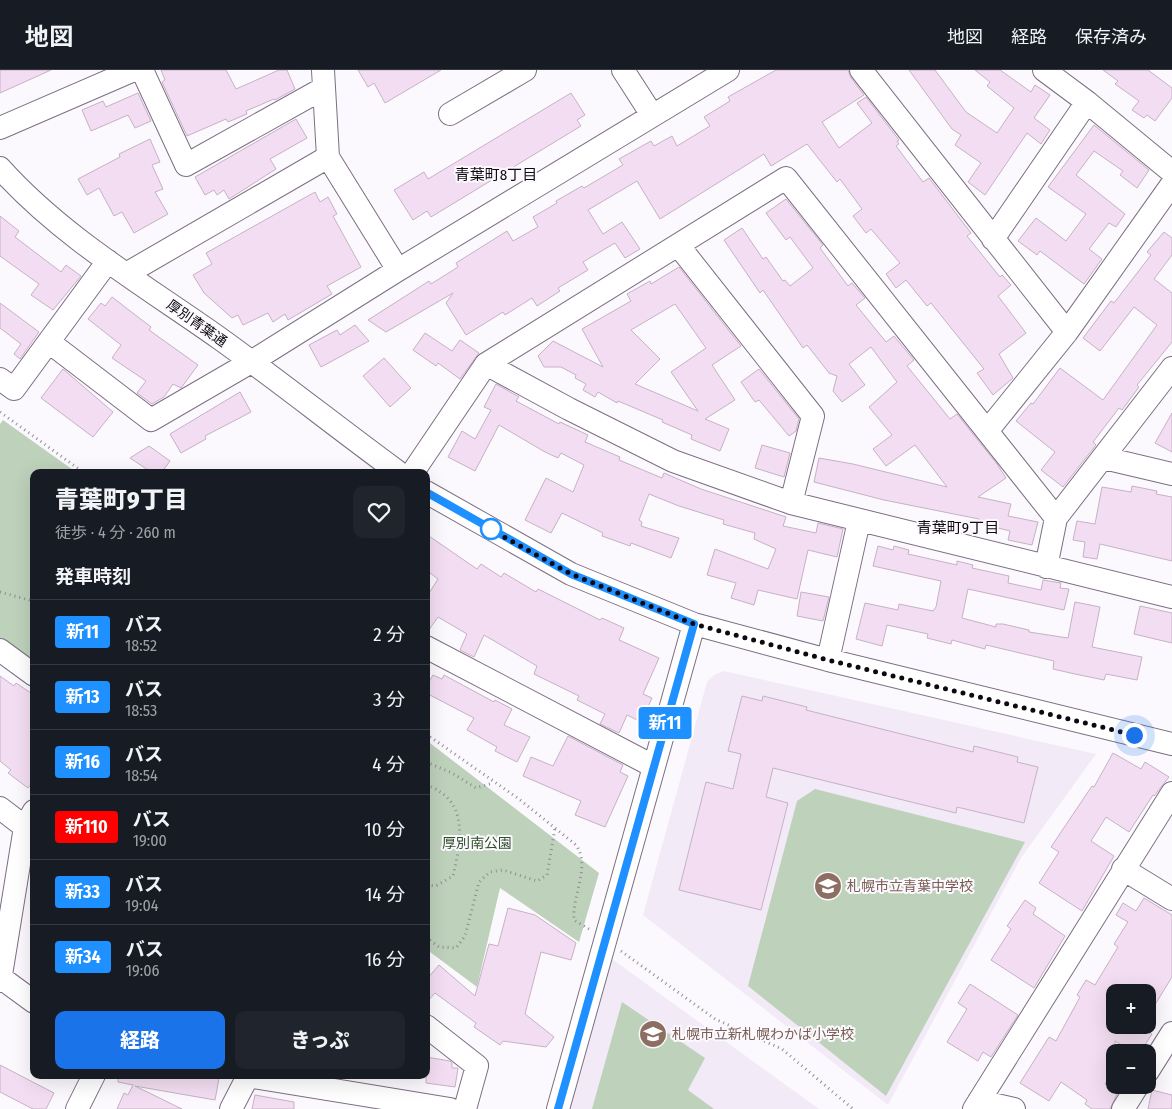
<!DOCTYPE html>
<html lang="ja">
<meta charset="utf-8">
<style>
body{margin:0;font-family:"Fira Sans Condensed","Noto Sans JP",sans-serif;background:#20242c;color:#f1f3f6;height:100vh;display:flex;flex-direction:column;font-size:19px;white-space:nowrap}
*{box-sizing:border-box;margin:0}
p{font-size:16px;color:#9ea1a6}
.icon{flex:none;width:28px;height:28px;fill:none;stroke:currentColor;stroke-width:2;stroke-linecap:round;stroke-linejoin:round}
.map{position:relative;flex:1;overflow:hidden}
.panel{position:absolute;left:30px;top:399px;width:400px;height:610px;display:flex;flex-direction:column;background:#171b24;border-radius:10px;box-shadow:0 5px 20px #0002}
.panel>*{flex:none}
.badge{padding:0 10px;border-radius:4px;font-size:18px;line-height:32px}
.tools{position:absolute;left:1106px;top:914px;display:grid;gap:10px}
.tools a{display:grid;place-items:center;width:50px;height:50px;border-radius:10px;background:#171b24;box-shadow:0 5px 20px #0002;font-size:25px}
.you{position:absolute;width:25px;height:25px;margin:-12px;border:4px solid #fff;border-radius:50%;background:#1a73e8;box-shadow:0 0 0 8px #1a73e833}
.map>.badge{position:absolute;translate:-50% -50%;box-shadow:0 0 0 2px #fff}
h2{padding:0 25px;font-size:19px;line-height:45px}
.round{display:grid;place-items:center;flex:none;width:52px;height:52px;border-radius:10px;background:#20242c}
.overview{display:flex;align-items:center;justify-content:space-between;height:85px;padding:0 25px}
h1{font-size:24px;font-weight:800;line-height:38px}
.button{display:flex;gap:10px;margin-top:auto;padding:10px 25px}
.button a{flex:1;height:58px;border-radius:10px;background:#1a73e8;color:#fff;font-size:20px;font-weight:800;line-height:58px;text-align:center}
.button a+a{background:#20242c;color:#f1f3f6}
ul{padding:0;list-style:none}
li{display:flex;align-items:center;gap:15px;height:65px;padding:0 25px;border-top:1px solid #363941}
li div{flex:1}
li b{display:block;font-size:19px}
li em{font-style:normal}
li .badge{min-width:55px;font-weight:700;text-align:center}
header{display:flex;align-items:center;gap:30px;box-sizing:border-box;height:70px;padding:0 25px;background:#171b24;border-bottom:1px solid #363941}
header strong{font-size:24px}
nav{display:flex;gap:28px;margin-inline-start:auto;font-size:18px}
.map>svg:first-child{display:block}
.built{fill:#f2eaf6}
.green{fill:#bed1bb}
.building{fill:#f3ddf2;stroke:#c6b1c5;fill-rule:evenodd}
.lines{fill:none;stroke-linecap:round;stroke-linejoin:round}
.minor-casing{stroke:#7d6e83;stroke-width:24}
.path{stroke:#908d92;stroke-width:3;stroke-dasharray:1 4;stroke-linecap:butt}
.minor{stroke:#fff;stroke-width:22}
.line-casing{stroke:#fff;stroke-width:11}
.line{stroke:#1e90ff;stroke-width:8}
.walk{stroke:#0e0910;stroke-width:5;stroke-dasharray:0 9}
.stop-dot{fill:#fff;stroke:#1e90ff;stroke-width:2.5}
.labels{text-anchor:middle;stroke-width:4;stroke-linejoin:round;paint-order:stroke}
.street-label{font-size:14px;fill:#0e0910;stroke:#fcf9fe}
.park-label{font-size:14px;fill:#2f4f2a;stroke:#fcf9fe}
.education-label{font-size:14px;fill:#785e54;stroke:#fcf9fe;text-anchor:start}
.neighbourhood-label{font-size:15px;fill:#0e0910;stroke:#fcf9fe}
</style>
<header>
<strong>地図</strong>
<nav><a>地図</a><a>経路</a><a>保存済み</a></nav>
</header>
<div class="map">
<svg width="1172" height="1039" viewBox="0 0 1172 1039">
<rect width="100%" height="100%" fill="#fcf9fe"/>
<path class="built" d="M724,601L1096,684L1021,788L888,1035L643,845L707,612L714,605Z
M612,889L819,1039H569Z"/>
<path class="green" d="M3,350L76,402H34V605L0,580V354Z
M426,670L599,803L579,872L500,818L477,917L426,879Z
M815,719L1025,772L886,1026L748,916L797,731Z
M622,932L705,988L688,1020L714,1039H592Z"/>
<path class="building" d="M0,0H51L0,23Z
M161,0H226L236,19L279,0H287L295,19L275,30L274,29L246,41L247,44L228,52L226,49L187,66L162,12L165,10Z
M358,0H441L385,33L374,13L368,17Z
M776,0H848L851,8L864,25L822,52L839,78L872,53L857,33L866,27L899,70L897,71L899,74L896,76L923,112L929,108L971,163L967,166L1000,207L1002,205L1011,215L998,226L1026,263L999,284L1013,308L993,325L977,303L984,299L931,233L927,236L906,210L896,218L886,204L900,193L871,159L866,163L853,146L862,139L840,109L837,112L807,74L771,96L764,84L660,149L637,111L588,140L603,164L622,152L640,179L625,188L615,173L583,192L588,200L558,218L560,221L537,236L532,228L505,245L503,242L466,265L446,233L453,223L386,262L368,250L429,211L431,214L458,197L456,193L507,161L513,171L538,157L533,147L557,133L556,131L582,116L584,118L623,95L619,89L651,71L654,76L672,66L677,76L710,56L704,47L730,31L728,27Z
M909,0H935L966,42L997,63L1014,38L987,16L990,12L975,0H1000L1031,22L1035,15L1050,25L1034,48L1050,60L1041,74L1027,63L985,125L968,112L981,93L955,75L961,65L952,59Z
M1103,0H1148L1172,18V28L1155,51L1147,45L1144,48L1132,40L1139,31L1115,14L1118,11Z
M138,23L151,51L135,58L128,45L91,61L82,40L103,31L106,37Z
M571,23L585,45L577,50L581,56L431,147L427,141L413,150L394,120L424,102L428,109Z
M296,49L307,68L270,89L276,99L229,129L224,120L217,125L214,120L205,125L195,107Z
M1094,55L1149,100L1137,118L1120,105L1123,101L1094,81L1076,105L1125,144L1116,157L1109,153L1089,179L1102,189L1084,214L1040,181L1037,185L1018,171L1036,148L1066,171L1086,144L1048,117Z
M150,69L160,92L152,95L163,119L155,122L168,144L134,163L122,142L114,146L99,118L87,125L78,109L120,87L119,84Z
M315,122L320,132L328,127L337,144L333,146L361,197L327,216L332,224L288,250L285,244L273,252L268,243L243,255L238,245L232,248L204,223L193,205L212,194L206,183Z
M786,129L823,175L820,178L848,216L852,213L865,228L856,235L886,272L894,266L914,290L907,296L950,349L957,344L997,394L1006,408L978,427L1011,434L1008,446L1038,452L1032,475L1008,470L1010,461L978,453L979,449L884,430L814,412L819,388L853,394L947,417L915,375L886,396L873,379L892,365L869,337L897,312L871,277L849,294L865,315L842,332L833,321L837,306L829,303L807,275L803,278L763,220L760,223L724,170L742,158L763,189L766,187L783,211L785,210L790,216L813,198L790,167L786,170L766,143Z
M0,146L19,161L15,167L61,202L66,195L81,206L53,240L31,225L39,214L0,186Z
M1164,162L1172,168V185L1154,209L1172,223V272L1137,315L1139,317L1122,340L1119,338L1093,372L1096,375L1063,417L1041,400L1055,382L1016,351L1031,333L1033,334L1060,298L1103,330L1157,255L1134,237L1100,281L1083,268L1111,231L1114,233L1151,185L1147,182Z
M679,197L741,276L712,295L735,330L705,349L729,359L720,381L691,369L692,365L662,352L663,350L618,331L617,333L598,322L595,327L583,320L586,314L575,308L576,305L561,297H544L538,286L553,271L603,297L582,259L631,231L627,224L650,211L651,214ZM675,234L706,278L671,302L698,341L635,314L660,289L631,260Z
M112,227L151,257L149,260L198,295L181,318L173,314L164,327L152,334L137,323L146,311L112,288L121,275L88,249L101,233L105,236Z
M0,233L39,262L20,289L14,284L21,274L0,258Z
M355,255L369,271L321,297L309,275L337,260L340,265Z
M425,263L452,281L460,270L479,283L460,309L438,293L436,296L413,280Z
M384,288L411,318L390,337L363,306Z
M63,299L113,342L93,367L41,328Z
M759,299L799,349L796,361L789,366L759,330L755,332L741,312Z
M496,314L519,327L516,331L559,354L560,352L588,365L585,372L620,387L619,390L662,408L664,403L701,419L786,447L783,456L816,463L818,453L843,459L837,487L808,480L797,529L758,520L754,535L731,528L736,513L707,505L715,479L768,499L776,479L754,469L755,463L723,454L724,450L679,436L649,424L639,450L642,452L641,456L679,468L671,488L631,473L630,476L602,466L603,463L562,443L551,463L525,450L546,408L573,422L584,395L561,383L558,388L545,382L499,355L475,401L448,387L462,361L475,369L491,340L484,337Z
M240,322L251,342L205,366L206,369L181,383L170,364Z
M1172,343V382L1155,373Z
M762,375L790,383L784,407L755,398Z
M149,376L170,391L162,402H151L130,388Z
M1132,416L1157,421L1156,424L1172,427V491L1100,474L1097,489L1083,487L1085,472L1073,470L1077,451L1095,454L1102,417L1131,422Z
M426,464L477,499L481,494L501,507L504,503L536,522L538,519L600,550L602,548L624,558L619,570L659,588L643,624L652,628L641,652L627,645L619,663L600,654L605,644L577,630L579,626L534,604L537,596L484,565L474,587L460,580L467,564L438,547L426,564V528L438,509L426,500Z
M878,476L893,480L894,476L909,480L908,484L957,495V491L973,495L972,498L1009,506L1008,513L1041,520L1043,510L1061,513L1060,518L1069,519L1064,540L968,519L962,548L996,557V554H1003L1029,560V562L1068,568L1075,532L1100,537L1092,577L1142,587L1137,610L1106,604L1104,610L1075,604L1053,599L1054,591L986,575L985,579L952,570L951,574L927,568L928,564L887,555L882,576L856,569L865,533L898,540L899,534L933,541L936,537L941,511L873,496Z
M801,522L829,527L823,551L797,546Z
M1140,536L1172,543V573L1134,564Z
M433,605L442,609L444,605L494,632L495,630L512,639L504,655L530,667L517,692L495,681L497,677L467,660L474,648L426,623V617Z
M0,606L14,616L16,613L34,625V711L28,718L8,703L11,700L0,691Z
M742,626L762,631L763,626L807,637L806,640L973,682L974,676L1018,687L1017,692L1038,697L1024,753L957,737L956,743L773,698L766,727L788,733L761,840L679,820L706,712L733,719L741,684L728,681Z
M568,666L623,695L620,702L628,706L605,757L575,745L581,731L523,706L531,687L553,696Z
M1113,683L1141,699L1145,692L1169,707L1154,726L1153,725L1129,762L1106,747L1091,771L1114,786L1082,841L1039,813L1059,782L1051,777L1092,716L1094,717Z
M1144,828L1172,845V907L1148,946V922H1130L1115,914V955H1138L1152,964L1143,978L1139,975L1134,982L1115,971V997L1105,1014L1118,1022L1110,1039H1092L1085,1034L1087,1030L1061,1012L1049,1031L1020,1013L1049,967L1056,971L1080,927L1077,925L1086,910L1095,915L1118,877L1114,874L1128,852L1116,845L1123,833L1136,841Z
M1025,830L1036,838L1033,844L1065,866L1034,918L991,890L1011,859L1007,856Z
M508,838L535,845L576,873L571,890L541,882L525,944L554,967L546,977L503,971L500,975L474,957L476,953L435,923L426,933V910L439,895L475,926L489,874L498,876Z
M970,914L1018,945L991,987L983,982L978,991L947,972L967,939L958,933Z
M426,987L450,991L452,993V998H458L455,1017L426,1013Z
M0,995L54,1023L46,1039H33L0,1022Z
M118,1005H204L219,1008L215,1030L135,1016L182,1039H117L124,1023L128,1025L133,1015L118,1012Z
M1152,1020L1172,1025V1039H1148Z
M255,1025L294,1032V1039H252Z"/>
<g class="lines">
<g class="minor-casing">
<path id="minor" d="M142,0L186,95L324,18
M323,0L328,87L398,200
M623,0L652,45
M861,0L1067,262
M1044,0L1087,32L1172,102
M450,44L525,0
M0,58L134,0
M0,98C62,167 144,215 219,268C279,311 338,358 398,402
M993,169L1087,32
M678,175L813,346L791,433
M126,204L328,87
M49,272L151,350L251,292L398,200L728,0
M486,294L569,339L673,391L791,433L1172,527
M0,309L14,319L108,191
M988,360L1067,262L1172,114
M1104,388L1172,404
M413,402L486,294L786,108L1056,448
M426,422L571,504L694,554L828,590L1172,674
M1046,497L1056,448L1172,298
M426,577L653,696
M0,580L34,605
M828,590L859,451
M0,738L34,764
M1123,799L1172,829
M0,907L34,932
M0,911L25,757L34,741
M426,956L477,996L465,1039
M1148,1001L1172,963
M979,1031L1014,1039
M77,1039L94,1005
M231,1039L248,1006L450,1039
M558,1039L694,554
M974,1039L1172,723
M1123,1039L1138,1015"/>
</g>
<path class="path" d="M0,342L83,402
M0,522L29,530L34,534
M426,664L519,729L576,775C591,796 572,825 574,850L589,859
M426,692L452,703L476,718L493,713
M426,715C470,730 461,771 453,806L436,816L426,815
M426,867L439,877L456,878L465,866L479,812L490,802L503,800L537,811L547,805L555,758
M621,881L715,949L782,979L853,1039"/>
<use href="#minor" class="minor"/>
</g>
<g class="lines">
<g class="line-casing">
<path id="line" d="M426,422L571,504L694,554L558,1039"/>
</g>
<use href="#line" class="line"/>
<path class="walk" d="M491,459L486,457L571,504L694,554L828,590L1134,665"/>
</g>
<defs>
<g id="school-disc" transform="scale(1.4375)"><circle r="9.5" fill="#8d6e63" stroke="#fcf9fe"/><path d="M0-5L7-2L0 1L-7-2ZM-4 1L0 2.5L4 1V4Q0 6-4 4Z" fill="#fff"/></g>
</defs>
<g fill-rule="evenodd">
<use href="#school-disc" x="828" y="816"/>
<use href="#school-disc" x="653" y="964"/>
</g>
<circle class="stop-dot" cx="491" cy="459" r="10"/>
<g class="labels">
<g class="street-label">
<text transform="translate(197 253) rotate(35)" y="5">厚別青葉通</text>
</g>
<g class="park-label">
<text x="477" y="778">厚別南公園</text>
</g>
<g class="education-label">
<text x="847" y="821">札幌市立青葉中学校</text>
<text x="672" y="969">札幌市立新札幌わかば小学校</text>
</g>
<g class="neighbourhood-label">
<text x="496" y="110">青葉町8丁目</text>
<text x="958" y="463">青葉町9丁目</text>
</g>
</g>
</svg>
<div class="tools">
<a>+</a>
<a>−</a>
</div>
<div class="you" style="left:1134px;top:665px"></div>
<b class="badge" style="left:665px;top:653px;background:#1e90ff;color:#fff">新11</b>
<section class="panel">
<div class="overview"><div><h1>青葉町9丁目</h1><p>徒歩 · 4 分 · 260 m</p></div><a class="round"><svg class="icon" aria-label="heart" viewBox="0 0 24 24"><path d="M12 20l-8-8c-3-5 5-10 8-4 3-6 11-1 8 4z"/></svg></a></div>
<h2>発車時刻</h2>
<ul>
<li><span class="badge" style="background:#1e90ff;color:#fff">新11</span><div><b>バス</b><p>18:52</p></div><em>2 分</em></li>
<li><span class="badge" style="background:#1e90ff;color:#fff">新13</span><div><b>バス</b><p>18:53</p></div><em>3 分</em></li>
<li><span class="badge" style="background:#1e90ff;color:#fff">新16</span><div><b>バス</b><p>18:54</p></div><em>4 分</em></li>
<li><span class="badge" style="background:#f00;color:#fff">新110</span><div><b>バス</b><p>19:00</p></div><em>10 分</em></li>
<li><span class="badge" style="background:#1e90ff;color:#fff">新33</span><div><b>バス</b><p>19:04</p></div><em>14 分</em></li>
<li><span class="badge" style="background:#1e90ff;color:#fff">新34</span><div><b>バス</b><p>19:06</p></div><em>16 分</em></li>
</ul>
<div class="button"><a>経路</a><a>きっぷ</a></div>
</section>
</div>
